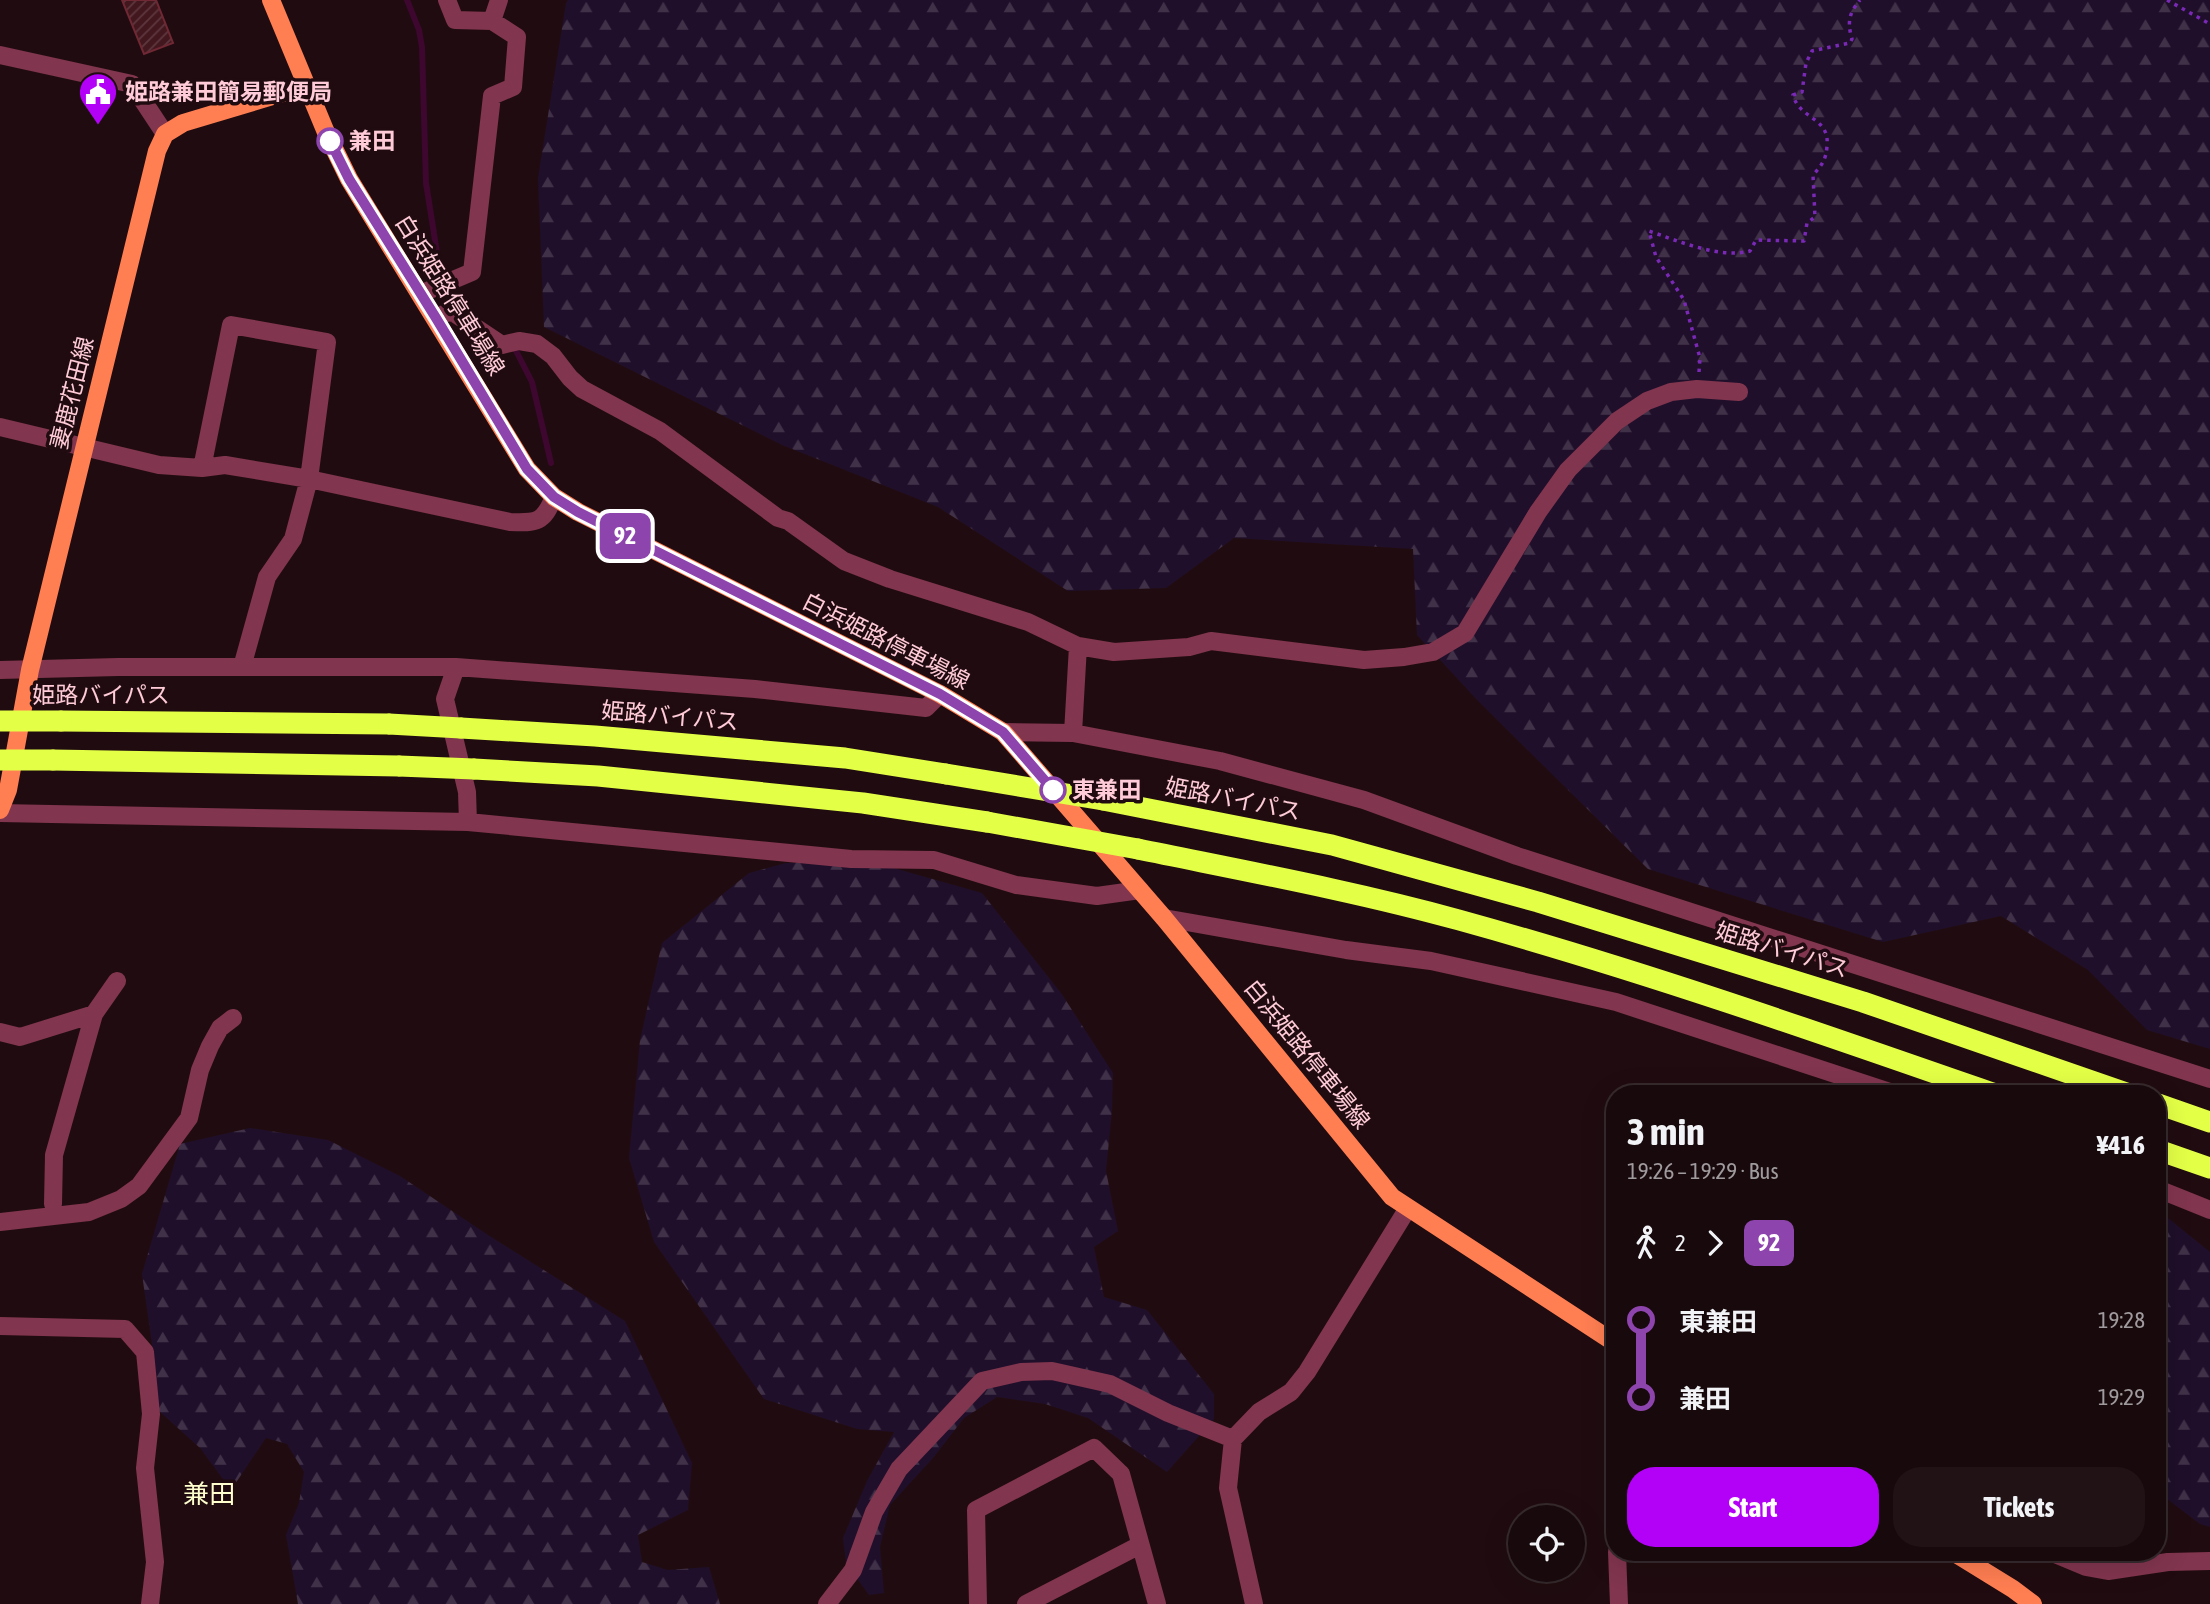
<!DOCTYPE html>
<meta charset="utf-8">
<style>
body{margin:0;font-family:"Asap Condensed","Noto Sans JP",sans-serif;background:#211215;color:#f1f3f6;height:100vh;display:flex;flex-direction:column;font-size:26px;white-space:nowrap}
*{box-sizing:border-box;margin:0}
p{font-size:23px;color:#9f9a9d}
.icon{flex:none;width:38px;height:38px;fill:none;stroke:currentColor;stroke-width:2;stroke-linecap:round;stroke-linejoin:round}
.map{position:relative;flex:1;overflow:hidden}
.side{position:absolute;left:1606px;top:1085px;width:560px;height:476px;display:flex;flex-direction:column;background:#18090c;border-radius:28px;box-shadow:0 7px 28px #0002,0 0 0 2px #362a2d}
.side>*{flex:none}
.badge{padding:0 14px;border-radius:10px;font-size:24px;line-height:46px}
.tools{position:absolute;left:1508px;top:1505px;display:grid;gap:14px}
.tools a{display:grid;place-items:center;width:77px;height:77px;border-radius:50%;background:#18090c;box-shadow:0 7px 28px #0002,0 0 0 2px #362a2d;font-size:35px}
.map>.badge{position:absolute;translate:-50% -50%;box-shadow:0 0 0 4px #fff}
.legs{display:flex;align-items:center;gap:10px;height:77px;padding:0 21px;font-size:23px}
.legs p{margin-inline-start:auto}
.headline{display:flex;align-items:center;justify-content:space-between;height:119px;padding:0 21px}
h1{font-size:38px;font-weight:700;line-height:52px}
.button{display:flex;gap:14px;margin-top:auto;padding:14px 21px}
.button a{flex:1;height:80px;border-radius:28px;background:#b300f6;color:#fff;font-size:28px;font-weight:700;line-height:80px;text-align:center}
.button a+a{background:#211215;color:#f1f3f6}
ul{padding:0 21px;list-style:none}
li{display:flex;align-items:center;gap:24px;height:77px;font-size:26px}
li i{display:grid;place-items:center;width:10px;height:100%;margin:0 9px;background:currentColor}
li i::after{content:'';width:18px;height:18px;margin:-9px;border:5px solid;border-radius:50%;background:#18090c}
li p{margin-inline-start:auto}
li:first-child i{background:linear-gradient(#0000 50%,currentColor 0)}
li:last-child i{background:linear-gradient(currentColor 50%,#0000 0)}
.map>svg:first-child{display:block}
.forest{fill:url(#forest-firs)}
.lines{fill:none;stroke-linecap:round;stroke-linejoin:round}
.stream{stroke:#3e072f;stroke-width:6}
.building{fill:url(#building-hatch);stroke:#6f2834;stroke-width:2}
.path{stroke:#7929b5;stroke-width:3.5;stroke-dasharray:3.5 5;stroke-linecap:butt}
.minor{stroke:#81354e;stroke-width:18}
.major{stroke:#ff7e52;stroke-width:18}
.highway{stroke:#e3ff46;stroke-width:21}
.highway-bridge{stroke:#e3ff46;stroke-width:21}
.line-1-casing{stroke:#fff;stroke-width:16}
.line-1{stroke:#8e44ad;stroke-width:10}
.stop-1-dot{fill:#fff;stroke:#8e44ad;stroke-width:3.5}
.labels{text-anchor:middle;stroke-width:7;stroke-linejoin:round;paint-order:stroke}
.poi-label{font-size:23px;font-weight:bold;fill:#ffcbd8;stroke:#200c10;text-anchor:start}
.stop-label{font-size:23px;font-weight:bold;fill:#ffcbd8;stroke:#200c10;text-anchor:start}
.street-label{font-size:23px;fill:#ffcbd8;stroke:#200c10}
.quarter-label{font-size:26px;fill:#ffffcd;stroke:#200c10}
</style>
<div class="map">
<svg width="2210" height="1604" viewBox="0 0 2210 1604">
<defs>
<pattern id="forest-firs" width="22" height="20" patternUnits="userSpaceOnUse" patternTransform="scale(1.75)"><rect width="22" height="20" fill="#1f0f2a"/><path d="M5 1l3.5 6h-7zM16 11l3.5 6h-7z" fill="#413148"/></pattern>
<pattern id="building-hatch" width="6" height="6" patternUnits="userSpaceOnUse" patternTransform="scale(1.75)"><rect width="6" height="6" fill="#42171e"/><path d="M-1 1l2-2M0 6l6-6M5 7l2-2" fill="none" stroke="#5e373e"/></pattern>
</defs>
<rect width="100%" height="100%" fill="#200c10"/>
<path class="forest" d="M568,0H2210V1049L2147,1030L2088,970L2001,916L1883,942L1648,869L1479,702L1417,635L1413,549L1234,538L1166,588L1068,591L938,507L782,445L544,327L538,178L566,3Z
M786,863H876L982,893L1061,993L1113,1073L1112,1110L1106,1171L1118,1231L1094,1247L1104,1297L1147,1310L1214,1394V1419L1167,1472L1088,1418L1045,1404L997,1397L964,1418L933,1458L890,1505L880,1547L884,1593L869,1595L846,1563L843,1538L867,1481L894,1432L857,1429L764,1399L654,1242L629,1158L640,1040L662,943L749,873Z
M250,1128L328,1140L400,1176L488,1235L625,1321L692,1463L688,1510L638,1535L642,1562L668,1570L709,1567L720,1604H298L286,1535L299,1503L304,1472L287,1444L266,1438L231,1490L200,1448L159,1411L154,1358L142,1274L180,1144Z
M2158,1210L2210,1252V1527L2200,1524L2158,1492Z"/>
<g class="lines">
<path class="stream" d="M407,0L419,30L422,47L426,183L438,259L449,304L455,307
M513,345L532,382L551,463"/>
</g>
<path class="building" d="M122,0H156L173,43L144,54Z"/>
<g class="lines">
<path class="path" d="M2167,0L2210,24
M1699,372L1700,358L1684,300L1656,257L1649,231C1678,241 1720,259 1750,251L1756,240L1804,241L1807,223L1815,217L1813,175C1822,165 1826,160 1827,146C1830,117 1800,120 1793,95L1802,92L1806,63L1812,51L1850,43L1852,39C1847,22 1849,13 1860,0"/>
<path class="minor" d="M447,0L455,20L492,21
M0,55L132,84L165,134
M420,294L472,272L492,96L513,87L517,37L492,21L499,0
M436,318L448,312L454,313L502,345L519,341L537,344L553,356L570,378L582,389L660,431L778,518L788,521L844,561L890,579L1028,622L1078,646L1114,652L1189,647L1211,641L1364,660L1404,657L1433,652L1465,633L1538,512L1568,470L1617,421L1647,401L1671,392L1697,389L1739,392
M0,427L159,465L202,468L225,465L309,479L510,522C537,523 543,523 554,497
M202,468L231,325L327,342L309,479L293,539L267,577L242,667
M456,667L445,699L467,792L468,822
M0,670L118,667H456L755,689L926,708L940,694
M1003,732L1073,733L1220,761L1364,800L1517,856L2210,1079
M1073,733L1078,646
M0,813L468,822L851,859L934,860L1016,885L1097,896L1140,890
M1164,918L1346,950L1431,961L1616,1002L1896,1094
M0,1032L20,1037L94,1014
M2158,1189L2210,1210
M53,1204L54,1155L94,1014L117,981
M0,1222L89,1212L121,1199L139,1186L189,1118L200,1070L210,1046L220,1028L233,1018
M0,1326L125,1329L145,1352L151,1414L145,1468L155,1562L150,1604
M1617,1552L1619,1604
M2050,1552L2086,1567L2108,1571L2168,1562L2210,1561
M827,1604L853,1570L874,1512L899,1469L982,1381L1021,1372L1052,1371L1110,1384L1168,1413L1233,1439
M978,1604L976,1510L1094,1448L1121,1474L1157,1604
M1026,1604L1140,1545
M1254,1604L1228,1488L1233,1439L1259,1412L1291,1392L1307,1372L1408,1208"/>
<path class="major" d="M271,0L325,130L349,179L527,469L554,497L578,512L940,694L1003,732L1164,918L1392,1197L1615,1343
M0,810L8,790L30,670L157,151L165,134L183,123L306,86
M1953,1552L2013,1589L2033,1604"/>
<path class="highway" d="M61,721L389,724
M461,728L595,736L845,758L946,774
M53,760L399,766
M474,769L598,776L863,803L987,822
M1103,800L1332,845L1538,902L1863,1002L2129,1094
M1138,849C1245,871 1354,891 1459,920C1640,970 1817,1032 1995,1094
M2158,1104L2210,1122
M2158,1150L2210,1168"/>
<path class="highway-bridge" d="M0,721H61
M389,724L461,728
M0,760H53
M399,766L474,769
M946,774L1103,800
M987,822L1138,849"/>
</g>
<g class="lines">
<g class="line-1-casing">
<path id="line-1" d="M330,141L349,179L436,318L527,469L554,497L578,512L940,694L1003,732L1053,790"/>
</g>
<use href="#line-1" class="line-1"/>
</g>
<defs>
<g id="civic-pin" transform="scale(2.0125)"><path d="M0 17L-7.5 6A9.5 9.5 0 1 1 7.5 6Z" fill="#b300f6" stroke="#200c10"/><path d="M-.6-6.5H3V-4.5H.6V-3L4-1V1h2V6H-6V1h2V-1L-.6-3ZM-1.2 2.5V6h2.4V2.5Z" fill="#fff"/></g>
</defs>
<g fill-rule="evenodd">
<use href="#civic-pin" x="98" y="92"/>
</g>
<g class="stop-1-dot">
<circle cx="330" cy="141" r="12"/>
<circle cx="1053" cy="790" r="12"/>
</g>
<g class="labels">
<g class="poi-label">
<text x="125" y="100">姫路兼田簡易郵便局</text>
</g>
<g class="stop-label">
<text x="349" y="149">兼田</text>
<text x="1072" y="798">東兼田</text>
</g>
<g class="street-label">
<text transform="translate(450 295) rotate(58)" y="8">白浜姫路停車場線</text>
<text transform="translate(72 393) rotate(-76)" y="8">妻鹿花田線</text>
<text transform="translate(886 641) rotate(27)" y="8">白浜姫路停車場線</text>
<text x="101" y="703">姫路バイパス</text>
<text transform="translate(670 716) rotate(5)" y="8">姫路バイパス</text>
<text transform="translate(1233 799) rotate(11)" y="8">姫路バイパス</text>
<text transform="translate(1782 950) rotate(17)" y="8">姫路バイパス</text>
<text transform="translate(1307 1054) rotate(51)" y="8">白浜姫路停車場線</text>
</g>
<g class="quarter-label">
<text x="209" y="1503">兼田</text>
</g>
</g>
</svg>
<div class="tools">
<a><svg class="icon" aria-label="locate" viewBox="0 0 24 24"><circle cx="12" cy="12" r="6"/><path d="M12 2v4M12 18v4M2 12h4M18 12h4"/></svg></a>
</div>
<b class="badge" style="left:625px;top:536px;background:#8e44ad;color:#fff">92</b>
<section class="side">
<div class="headline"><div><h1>3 min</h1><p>19:26 – 19:29 · Bus</p></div><b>¥416</b></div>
<div class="legs"><svg class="icon" aria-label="walk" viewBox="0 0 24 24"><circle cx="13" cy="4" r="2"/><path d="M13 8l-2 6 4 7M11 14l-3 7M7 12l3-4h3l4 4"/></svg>2<svg class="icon" aria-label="forward" viewBox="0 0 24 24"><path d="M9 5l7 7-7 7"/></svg><b class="badge" style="background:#8e44ad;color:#fff">92</b></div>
<ul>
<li><i style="color:#8e44ad"></i><b>東兼田</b><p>19:28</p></li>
<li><i style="color:#8e44ad"></i><b>兼田</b><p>19:29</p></li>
</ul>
<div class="button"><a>Start</a><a>Tickets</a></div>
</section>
</div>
